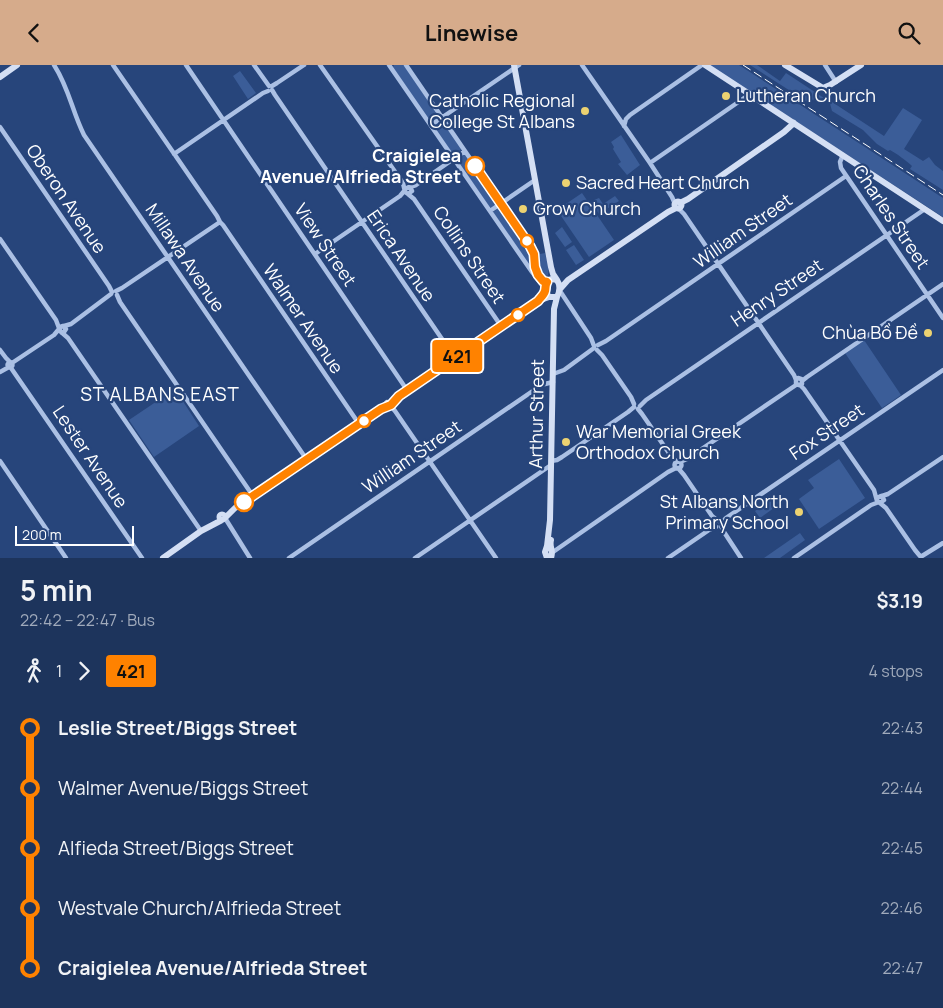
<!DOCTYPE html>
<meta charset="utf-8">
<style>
body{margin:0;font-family:Manrope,sans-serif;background:#2a3f65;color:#f1f3f6;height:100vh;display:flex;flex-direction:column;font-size:19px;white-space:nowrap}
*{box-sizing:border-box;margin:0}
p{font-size:16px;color:#a0aabb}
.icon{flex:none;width:28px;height:28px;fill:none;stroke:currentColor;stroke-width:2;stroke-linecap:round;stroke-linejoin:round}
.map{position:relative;height:493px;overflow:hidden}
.panel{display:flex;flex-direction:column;background:#1d345c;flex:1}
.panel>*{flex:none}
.badge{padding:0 10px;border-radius:4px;font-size:18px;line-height:32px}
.scale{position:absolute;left:15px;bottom:12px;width:119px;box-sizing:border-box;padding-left:5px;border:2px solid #fff;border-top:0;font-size:14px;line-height:18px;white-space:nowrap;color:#fff;-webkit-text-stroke:4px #27457b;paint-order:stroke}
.map>.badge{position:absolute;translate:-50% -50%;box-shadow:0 0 0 2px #fff}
.legs{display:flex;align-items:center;gap:8px;height:55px;padding:0 20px;font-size:16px}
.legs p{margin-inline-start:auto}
.head{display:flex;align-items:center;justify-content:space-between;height:85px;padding:0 20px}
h1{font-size:28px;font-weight:700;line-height:38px}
ul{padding:0 20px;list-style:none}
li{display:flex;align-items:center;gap:18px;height:60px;font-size:19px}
li i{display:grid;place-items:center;width:8px;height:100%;margin:0 6px;background:currentColor}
li i::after{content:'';width:12px;height:12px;margin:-6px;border:4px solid;border-radius:50%;background:#1d345c}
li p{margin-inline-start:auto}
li:first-child i{background:linear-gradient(#0000 50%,currentColor 0)}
li:last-child i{background:linear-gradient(currentColor 50%,#0000 0)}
header{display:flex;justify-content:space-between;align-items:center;height:65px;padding:0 20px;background:#d6ab8b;color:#111;font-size:22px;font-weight:700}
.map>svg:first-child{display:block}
.green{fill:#3b5d98}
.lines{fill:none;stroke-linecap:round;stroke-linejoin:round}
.street{stroke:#abc0e4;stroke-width:4.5}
.secondary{stroke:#d4dff4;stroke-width:6}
.rail{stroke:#fff;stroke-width:1;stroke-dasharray:9 4;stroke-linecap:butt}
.line-1-casing{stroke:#fff;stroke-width:11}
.line-1{stroke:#ff8200;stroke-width:8}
.poi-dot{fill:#ecd271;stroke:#27457b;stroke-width:2}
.stop-1-dot{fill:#fff;stroke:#ff8200;stroke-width:2.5}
.labels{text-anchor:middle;stroke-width:4.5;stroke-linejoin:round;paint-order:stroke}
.poi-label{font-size:18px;fill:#fff;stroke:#27457b;text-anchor:start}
.stop-label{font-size:18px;font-weight:bold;fill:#fff;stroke:#27457b;text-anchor:end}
.street-label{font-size:18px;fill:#fff;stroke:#27457b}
.neighbourhood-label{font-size:19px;letter-spacing:1px;fill:#fff;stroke:#27457b}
</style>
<header><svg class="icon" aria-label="back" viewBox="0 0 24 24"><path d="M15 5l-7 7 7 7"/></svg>Linewise<svg class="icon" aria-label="search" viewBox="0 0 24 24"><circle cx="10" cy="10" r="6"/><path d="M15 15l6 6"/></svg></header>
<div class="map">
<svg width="943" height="493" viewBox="0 0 943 493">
<rect width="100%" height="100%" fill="#27457b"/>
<path class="green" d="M394,0H404L438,50V53L432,57H430L393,2Z
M709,0H739L943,133V152Z
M750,0H757L780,16L786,8L824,33L811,35L809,38Z
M240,6L256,28L248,34L233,11Z
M829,35L884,71L903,43L922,55L904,84L923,96L929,92L935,100L943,106V125L910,104L912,101C908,97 896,88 890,85L888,86L877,79L863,65L832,46Z
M441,55L442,56L461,83L460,88L456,91H454L434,62L433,60Z
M621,70L640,100L627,110L618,99L621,97L613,84L614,82L611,77Z
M462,90H465L498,138L491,144L457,95L458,93Z
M582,128L614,175L589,192L557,145Z
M615,131L619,136L599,149L595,143L597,141L594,135L599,133L603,139Z
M500,142L532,187L541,217L493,147Z
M562,162L572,177L565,182L555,168Z
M574,180L584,195L576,200L566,185Z
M545,188C547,197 552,206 545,215L539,210L535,190Z
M864,275L901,330L882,343L845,288Z
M175,324L199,361L154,392L129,355Z
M839,394L865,433L819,464L799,434L814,423L808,415Z
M776,431L781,438L760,453L755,446Z
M800,468L805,475L780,493H764Z"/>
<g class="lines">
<path class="street" d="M54,0C69,23 72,46 84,70L307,395
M113,0L217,151L220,157L223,160L359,359
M186,0L407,325
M254,0L269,21
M320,0L403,118L405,127L408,129L412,126L411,124L409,122L405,124
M389,0L532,207L545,224
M406,0L530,181C537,192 532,213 547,217
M582,0L650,98L672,132L675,139
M825,0L836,17
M272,21L277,18L304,0
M272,25L275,30L455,293
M431,60L519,0
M624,61L626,54L630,50L702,0
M0,62L109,221L112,227
M174,89L263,28L268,26
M843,90L840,97L841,103L943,253
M650,98L750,29
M410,122L416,120L465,86
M408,129L414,134L501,261
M679,144L684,149L794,310L796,315V319L799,320L802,319V316L801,314L798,313L796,315
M490,146L535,115
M0,174L56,255L59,263
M315,189L400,131L405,125
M116,226L122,223L220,157
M560,226L591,273L594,281
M117,230L120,237L253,431
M64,261L71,259L111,229
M62,268L64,267L66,264L63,261L60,262V266L68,273L201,466
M598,280L606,276L846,111
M0,285L6,293L11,298
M597,285L602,290L631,332L634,339
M7.5 300a2.5 2.5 0 1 1 5 0a2.5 2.5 0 1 1-5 0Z
M12,298L54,270L59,264
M11,303L142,493
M0,307L9,302
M553,309L564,305L594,283
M802,316L807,312L943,219
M800,320L804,324L874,425L877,436L880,438L884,435L883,433L881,431L877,433
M390,340L395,346L496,493
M640,341L646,335L925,144
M638,344L642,349L671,391L677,397
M0,396L66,493
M551,396L557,395L562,392L628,347L634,342
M674.5 400a3.5 3.5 0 1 1 7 0a3.5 3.5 0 1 1-7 0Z
M680,397L687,394L796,320
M678,403L684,410L712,451L717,455
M882,431L888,429L943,392
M880,438L886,443L915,485L920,491
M225,453L250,493
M721,458L726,453L943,305
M721,461L724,467L741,493
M553,487L668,407L676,403
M922,491L943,478
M289,493L540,321L545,319L553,317
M415,493L551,400
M668,493L709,465L716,462
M794,493L871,440L879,437"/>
<path class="secondary" d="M514,0L551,202L553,209L557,215
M705,0L943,156
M785,0L823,23L830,20L861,0
M0,12L17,0
M674.5 140a3.5 3.5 0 1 1 7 0a3.5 3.5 0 1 1-7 0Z
M680,138L688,134L784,67L794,58
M552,214L557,215C561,221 560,226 557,232H549C544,226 542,216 552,214Z
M560,224L568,215L668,147L676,143
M393,338L404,327L538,236L549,232
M219.5 452a2.5 2.5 0 1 1 5 0a2.5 2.5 0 1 1-5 0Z
M225,453L235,443L359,359L381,344L387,338
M551,475C549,483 554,484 551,493
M163,493L201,466L222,455
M547,493L545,487L547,481L550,455L554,244L557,232"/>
<path class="rail" d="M743,0L943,130"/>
</g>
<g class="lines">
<g class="line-1-casing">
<path id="line-1" d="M244,437L381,344L391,340L399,331L538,236C540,233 544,230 545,226C546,222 545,220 547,217L543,216L538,210L535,202L534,189L530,181L475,101"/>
</g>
<use href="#line-1" class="line-1"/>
</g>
<g class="poi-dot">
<circle cx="726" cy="31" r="5"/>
<circle cx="585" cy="46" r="5"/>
<circle cx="566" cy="118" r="5"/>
<circle cx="523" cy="144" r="5"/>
<circle cx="928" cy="268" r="5"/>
<circle cx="566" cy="377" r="5"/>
<circle cx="799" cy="447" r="5"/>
</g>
<g class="stop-1-dot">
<circle cx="475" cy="101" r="9"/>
<circle cx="527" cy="176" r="6"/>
<circle cx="518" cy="250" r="6"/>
<circle cx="364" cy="356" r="6"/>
<circle cx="244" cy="437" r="9"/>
</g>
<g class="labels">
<g class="poi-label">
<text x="736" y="37">Lutheran Church</text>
<text x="575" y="42" text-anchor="end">Catholic Regional<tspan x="575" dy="21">College St Albans</tspan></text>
<text x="576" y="124">Sacred Heart Church</text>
<text x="533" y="150">Grow Church</text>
<text x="918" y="274" text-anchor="end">Chùa Bồ Đề</text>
<text x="576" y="373">War Memorial Greek<tspan x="576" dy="21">Orthodox Church</tspan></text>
<text x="789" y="443" text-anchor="end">St Albans North<tspan x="789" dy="21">Primary School</tspan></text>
</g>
<g class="stop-label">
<text x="461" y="97">Craigielea<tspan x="461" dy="21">Avenue/Alfrieda Street</tspan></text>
</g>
<g class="street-label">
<text transform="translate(66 134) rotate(56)" y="6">Oberon Avenue</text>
<text transform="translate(891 152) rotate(56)" y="6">Charles Street</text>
<text transform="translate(743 166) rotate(-35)" y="6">William Street</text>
<text transform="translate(325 180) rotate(56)" y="6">View Street</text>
<text transform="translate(469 190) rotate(56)" y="6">Collins Street</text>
<text transform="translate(401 191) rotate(56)" y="6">Erica Avenue</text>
<text transform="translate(185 193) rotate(56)" y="6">Millawa Avenue</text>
<text transform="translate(777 228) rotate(-34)" y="6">Henry Street</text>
<text transform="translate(303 254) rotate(56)" y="6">Walmer Avenue</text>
<text transform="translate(537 349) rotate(-89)" y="6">Arthur Street</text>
<text transform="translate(827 367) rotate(-34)" y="6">Fox Street</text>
<text transform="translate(90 392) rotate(56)" y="6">Lester Avenue</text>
<text transform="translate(412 392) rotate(-34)" y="6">William Street</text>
</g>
<g class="neighbourhood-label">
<text x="160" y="336">ST ALBANS EAST</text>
</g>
</g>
</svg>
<div class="scale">200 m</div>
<b class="badge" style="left:457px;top:291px;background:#ff8200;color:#111">421</b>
</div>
<section class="panel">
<div class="head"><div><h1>5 min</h1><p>22:42 – 22:47 · Bus</p></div><b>$3.19</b></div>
<div class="legs"><svg class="icon" aria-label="walk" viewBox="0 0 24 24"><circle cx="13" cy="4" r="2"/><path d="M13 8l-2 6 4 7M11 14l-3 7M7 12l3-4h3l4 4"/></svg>1<svg class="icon" aria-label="forward" viewBox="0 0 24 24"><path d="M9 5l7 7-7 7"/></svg><b class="badge" style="background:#ff8200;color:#111">421</b><p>4 stops</p></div>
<ul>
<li><i style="color:#ff8200"></i><b>Leslie Street/Biggs Street</b><p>22:43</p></li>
<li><i style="color:#ff8200"></i><span>Walmer Avenue/Biggs Street</span><p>22:44</p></li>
<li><i style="color:#ff8200"></i><span>Alfieda Street/Biggs Street</span><p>22:45</p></li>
<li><i style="color:#ff8200"></i><span>Westvale Church/Alfrieda Street</span><p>22:46</p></li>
<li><i style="color:#ff8200"></i><b>Craigielea Avenue/Alfrieda Street</b><p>22:47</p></li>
</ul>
</section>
